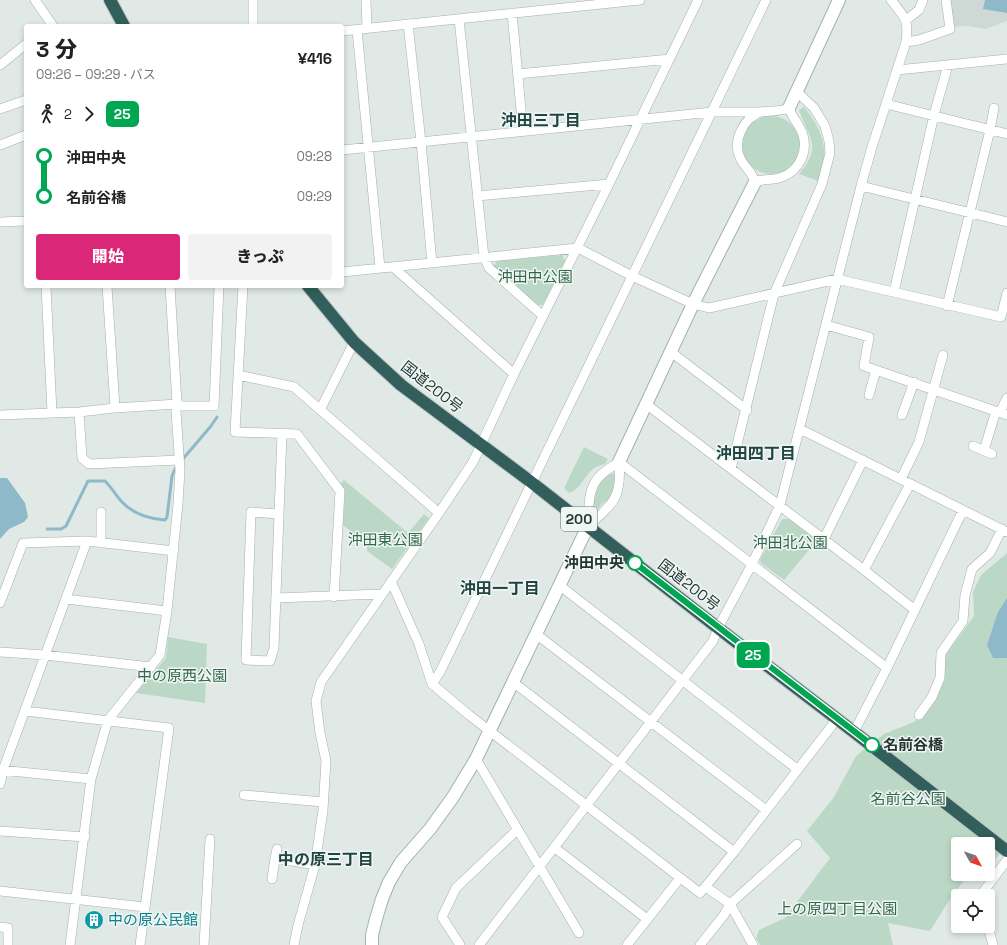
<!DOCTYPE html>
<html lang="ja">
<meta charset="utf-8">
<style>
body{margin:0;font-family:"Space Grotesk","Noto Sans JP",sans-serif;background:#f2f2f2;color:#222;height:100vh;display:flex;flex-direction:column;font-size:15px;white-space:nowrap}
*{box-sizing:border-box;margin:0}
p{font-size:13px;color:#767676}
.icon{flex:none;width:22px;height:22px;fill:none;stroke:currentColor;stroke-width:2;stroke-linecap:round;stroke-linejoin:round}
.map{position:relative;flex:1;overflow:hidden}
.panel{position:absolute;left:24px;top:24px;width:320px;height:264px;display:flex;flex-direction:column;background:#fff;border-radius:4px;box-shadow:0 2px 6px #0003}
.panel>*{flex:none}
.badge{padding:0 8px;border-radius:6px;font-size:14px;line-height:26px}
.needle{width:26px;rotate:130deg}
.fabs{position:absolute;left:951px;top:837px;display:grid;gap:8px}
.fabs a{display:grid;place-items:center;width:44px;height:44px;border-radius:4px;background:#fff;box-shadow:0 2px 6px #0003;font-size:20px}
.map>.badge{position:absolute;translate:-50% -50%;box-shadow:0 0 0 2px #fff}
.legs{display:flex;align-items:center;gap:6px;height:44px;padding:0 12px;font-size:13px}
.legs p{margin-inline-start:auto}
.overview{display:flex;align-items:center;justify-content:space-between;height:68px;padding:0 12px}
h1{font-size:22px;font-weight:800;line-height:30px}
.primary-button{display:flex;gap:8px;margin-top:auto;padding:8px 12px}
.primary-button a{flex:1;height:46px;border-radius:4px;background:#db2777;color:#fff;font-size:16px;font-weight:800;line-height:46px;text-align:center}
.primary-button a+a{background:#f2f2f2;color:#222}
ul{padding:0 12px;list-style:none}
li{display:flex;align-items:center;gap:14px;height:40px;font-size:15px}
li i{display:grid;place-items:center;width:6px;height:100%;margin:0 5px;background:currentColor}
li i::after{content:'';width:10px;height:10px;margin:-5px;border:3px solid;border-radius:50%;background:#fff}
li p{margin-inline-start:auto}
li:first-child i{background:linear-gradient(#0000 50%,currentColor 0)}
li:last-child i{background:linear-gradient(currentColor 50%,#0000 0)}
.map>svg:first-child{display:block}
.built{fill:#ced8d5}
.green{fill:#bbd8c6}
.water{fill:#8eb9c8}
.lines{fill:none;stroke-linecap:round;stroke-linejoin:round}
.stream{stroke:#8eb9c8;stroke-width:3}
.street-casing{stroke:#a4b0ad;stroke-width:10}
.secondary-casing{stroke:#a1b3ae;stroke-width:14}
.highway-casing{stroke:#bdc3c2;stroke-width:14}
.street{stroke:#fff;stroke-width:9}
.secondary{stroke:#fff;stroke-width:12}
.highway{stroke:#325f5b;stroke-width:12}
.line-1-casing{stroke:#fff;stroke-width:9}
.line-1{stroke:#00a651;stroke-width:6}
.stop-1-dot{fill:#fff;stroke:#00a651;stroke-width:2}
.labels{text-anchor:middle;stroke-width:3;stroke-linejoin:round;paint-order:stroke}
.shield{fill:#f0f6f4;stroke:#60706e;stroke-width:1}
.shield-label{font-size:14px;font-weight:bold;fill:#233734}
.park-label{font-size:15px;fill:#32694d;stroke:#f0f6f4}
.street-label{font-size:15px;fill:#233734;stroke:#f0f6f4}
.stop-label{font-size:15px;font-weight:bold;fill:#233734;stroke:#f0f6f4;text-anchor:end}
.culture-label{font-size:15px;fill:#0d838f;stroke:#f0f6f4;text-anchor:start}
.neighbourhood-label{font-size:16px;font-weight:bold;fill:#214641;stroke:#f0f6f4}
</style>
<div class="map">
<svg width="1007" height="945" viewBox="0 0 1007 945">
<rect width="100%" height="100%" fill="#e0e9e6"/>
<path class="built" d="M949,0H1007V21L985,29L969,26L953,27Z"/>
<path class="green" d="M804,107C817,123 827,141 824,163C823,169 820,175 818,181L799,174C823,145 809,139 799,110Z
M742 145a29 29 0 1 1 58 0a29 29 0 1 1-58 0Z
M562,255L565,261L543,305H536L493,267L497,261Z
M584,447L608,459L605,464C602,465 598,466 596,467C584,474 583,488 569,493L564,488Z
M611,473L615,475L616,484L609,500L604,502L598,509L592,505C596,491 598,480 611,473Z
M344,480L408,533L424,514L429,518L392,569L367,551V545L343,525L345,491L340,484Z
M782,519H789L817,540L784,580L761,563L760,560Z
M1007,553V844L988,869V844H958V874H984L978,882L968,875L948,902L930,931L888,923L893,945H760L756,938L759,930L785,918L830,858L807,831L834,797L856,756L884,734L914,722L935,699L945,656L974,616L973,592L981,575Z
M168,637L207,644L205,703L136,693L166,658Z"/>
<path class="water" d="M985,0H1007V13L983,9Z
M0,478H7L25,503L28,517L24,522L9,529L0,539Z
M1007,598V658H993L987,645L998,612Z"/>
<g class="lines">
<path class="stream" d="M182,460L211,426L217,417
M47,529H61L66,526L88,481H105C112,488 117,497 123,503C134,514 150,519 165,520L167,517L172,476L174,471L177,466"/>
<g class="street-casing">
<path id="street" d="M35,0L53,26
M253,0V26
M366,0L367,28
M512,13L523,131
M459,19L484,257L489,268L543,316
M906,20L919,10L923,0
M408,24L421,142L432,263
M357,30L380,268
M342,31L640,0
M906,42L919,40L950,29L946,0
M0,65L26,44
M897,70L1007,59
M518,74L670,59
M886,104L1007,134
M789,108C792,118 800,125 803,135C808,152 799,171 782,177C773,181 764,178 755,182C752,171 744,167 740,158C732,141 744,117 761,112C771,110 780,112 789,108Z
M0,109L26,100
M0,145L26,135
M342,150L712,112H761
M861,186L1007,222
M477,196L609,184
M0,222L26,221
M393,267L514,374
M342,272L578,248L632,276L693,304L709,308L837,279L1001,317L1007,293
M46,286L52,413
M107,286L115,408
M243,286L235,432L297,434L340,491L334,597
M894,292L934,115L948,65
M947,306L990,130L994,108
M826,325L869,337L864,366L1007,415
M671,352L747,410
M238,375L294,387L439,513
M869,395L876,370
M646,404L864,570L915,610
M320,410L354,342
M79,412L82,458L89,464L179,460
M1000,412L1007,398
M0,415L79,412L115,408L177,404L182,406H214L219,286
M902,415L914,382
M800,429L1007,532
M973,446L992,454
M984,450L996,411
M619,462L887,668
M731,469L774,294L822,184L830,153L829,141L825,126L814,108L796,91
M901,479L919,442L943,355
M279,514L251,512L246,660L270,661L274,648L282,434
M588,526C589,509 587,487 601,475C606,470 613,466 619,462
M588,526C614,503 622,497 619,462
M824,539L863,460
M101,543V512
M864,570L910,484
M391,581L419,644L432,684L469,715L700,893L734,852L837,719
M559,585L797,769
M276,598L381,594
M66,599L167,611
M0,603L23,543L87,541L174,551
M536,634L766,810
M0,652L45,655L151,667
M513,682L734,852
M432,684L440,672L766,0
M25,711L169,728L140,945
M919,715L932,697L940,678L941,653L963,621L965,595L972,569L990,553L1002,529
M854,732L887,668L963,510
M476,759L579,933
M0,770L91,779
M0,784L3,770L87,541
M244,795L323,802
M0,831L85,837
M555,848L647,919
M277,849L275,858L315,865
M272,879L275,858
M706,887L730,904L753,945
M0,891L145,907
M983,896V892L1007,860
M988,926L993,945
M0,927L8,928V945
M70,945L91,779L108,720L160,655L167,611L178,504L180,470L176,411L177,404L170,286
M204,945L210,839
M294,945L298,925L315,865L323,810L326,761L320,733L316,701L321,682L439,513L473,462L514,374L609,184L698,0
M460,945L442,917L456,888L517,830
M479,945L713,641L718,628L752,564L780,505L861,186L872,147L906,42C909,19 905,18 891,0
M627,945L680,878
M700,945L724,915L730,904L797,844"/>
</g>
<g class="secondary-casing">
<path id="secondary" d="M789,108L839,0
M619,462L693,304L755,182
M372,945V935L376,919L382,899L389,882L401,862L430,829L453,797L476,759L588,526"/>
</g>
<g class="highway-casing">
<path id="highway" d="M110,0L124,26
M308,286L354,342L401,385L531,482L718,628L854,732L1007,851"/>
</g>
<use href="#street" class="street"/>
<use href="#secondary" class="secondary"/>
<use href="#highway" class="highway"/>
</g>
<g class="lines">
<g class="line-1-casing">
<path id="line-1" d="M635,563L872,745"/>
</g>
<use href="#line-1" class="line-1"/>
</g>
<defs>
<g id="building-disc" transform="scale(1)"><circle r="9.5" fill="#0f9aa8" stroke="#f0f6f4"/><path d="M-4-6H4V6H1V3H-1V6H-4ZM-2.5-4.3h1.7v1.8h-1.7ZM.8-4.3h1.7v1.8H.8ZM-2.5-1h1.7V.8h-1.7ZM.8-1h1.7V.8H.8Z" fill="#fff"/></g>
</defs>
<g fill-rule="evenodd">
<use href="#building-disc" x="94" y="920"/>
</g>
<g class="stop-1-dot">
<circle cx="635" cy="563" r="7"/>
<circle cx="872" cy="745" r="7"/>
</g>
<g class="labels">
<rect class="shield" x="561" y="507" width="36" height="24" rx="3"/>
<g class="shield-label">
<text x="579" y="524">200</text>
</g>
<g class="park-label">
<text x="535" y="282">沖田中公園</text>
<text x="385" y="545">沖田東公園</text>
<text x="790" y="548">沖田北公園</text>
<text x="182" y="681">中の原西公園</text>
<text x="908" y="804">名前谷公園</text>
<text x="837" y="914">上の原四丁目公園</text>
</g>
<g class="street-label">
<text transform="translate(432 387) rotate(38)" y="5">国道200号</text>
<text transform="translate(689 585) rotate(38)" y="5">国道200号</text>
</g>
<g class="stop-label">
<text x="624" y="568">沖田中央</text>
<text x="883" y="750" text-anchor="start">名前谷橋</text>
</g>
<g class="culture-label">
<text x="108" y="925">中の原公民館</text>
</g>
<g class="neighbourhood-label">
<text x="541" y="126">沖田三丁目</text>
<text x="756" y="459">沖田四丁目</text>
<text x="500" y="594">沖田一丁目</text>
<text x="326" y="865">中の原三丁目</text>
</g>
</g>
</svg>
<div class="fabs">
<a><svg class="needle" viewBox="-14 -14 28 28"><path d="M0-13l5 13h-10z" fill="#e53935"/><path d="M0 13l5-13h-10z" fill="#767676"/></svg></a>
<a><svg class="icon" aria-label="locate" viewBox="0 0 24 24"><circle cx="12" cy="12" r="6"/><path d="M12 2v4M12 18v4M2 12h4M18 12h4"/></svg></a>
</div>
<b class="badge" style="left:753px;top:655px;background:#00a651;color:#fff">25</b>
<section class="panel">
<div class="overview"><div><h1>3 分</h1><p>09:26 – 09:29 · バス</p></div><b>¥416</b></div>
<div class="legs"><svg class="icon" aria-label="walk" viewBox="0 0 24 24"><circle cx="13" cy="4" r="2"/><path d="M13 8l-2 6 4 7M11 14l-3 7M7 12l3-4h3l4 4"/></svg>2<svg class="icon" aria-label="forward" viewBox="0 0 24 24"><path d="M9 5l7 7-7 7"/></svg><b class="badge" style="background:#00a651;color:#fff">25</b></div>
<ul>
<li><i style="color:#00a651"></i><b>沖田中央</b><p>09:28</p></li>
<li><i style="color:#00a651"></i><b>名前谷橋</b><p>09:29</p></li>
</ul>
<div class="primary-button"><a>開始</a><a>きっぷ</a></div>
</section>
</div>
